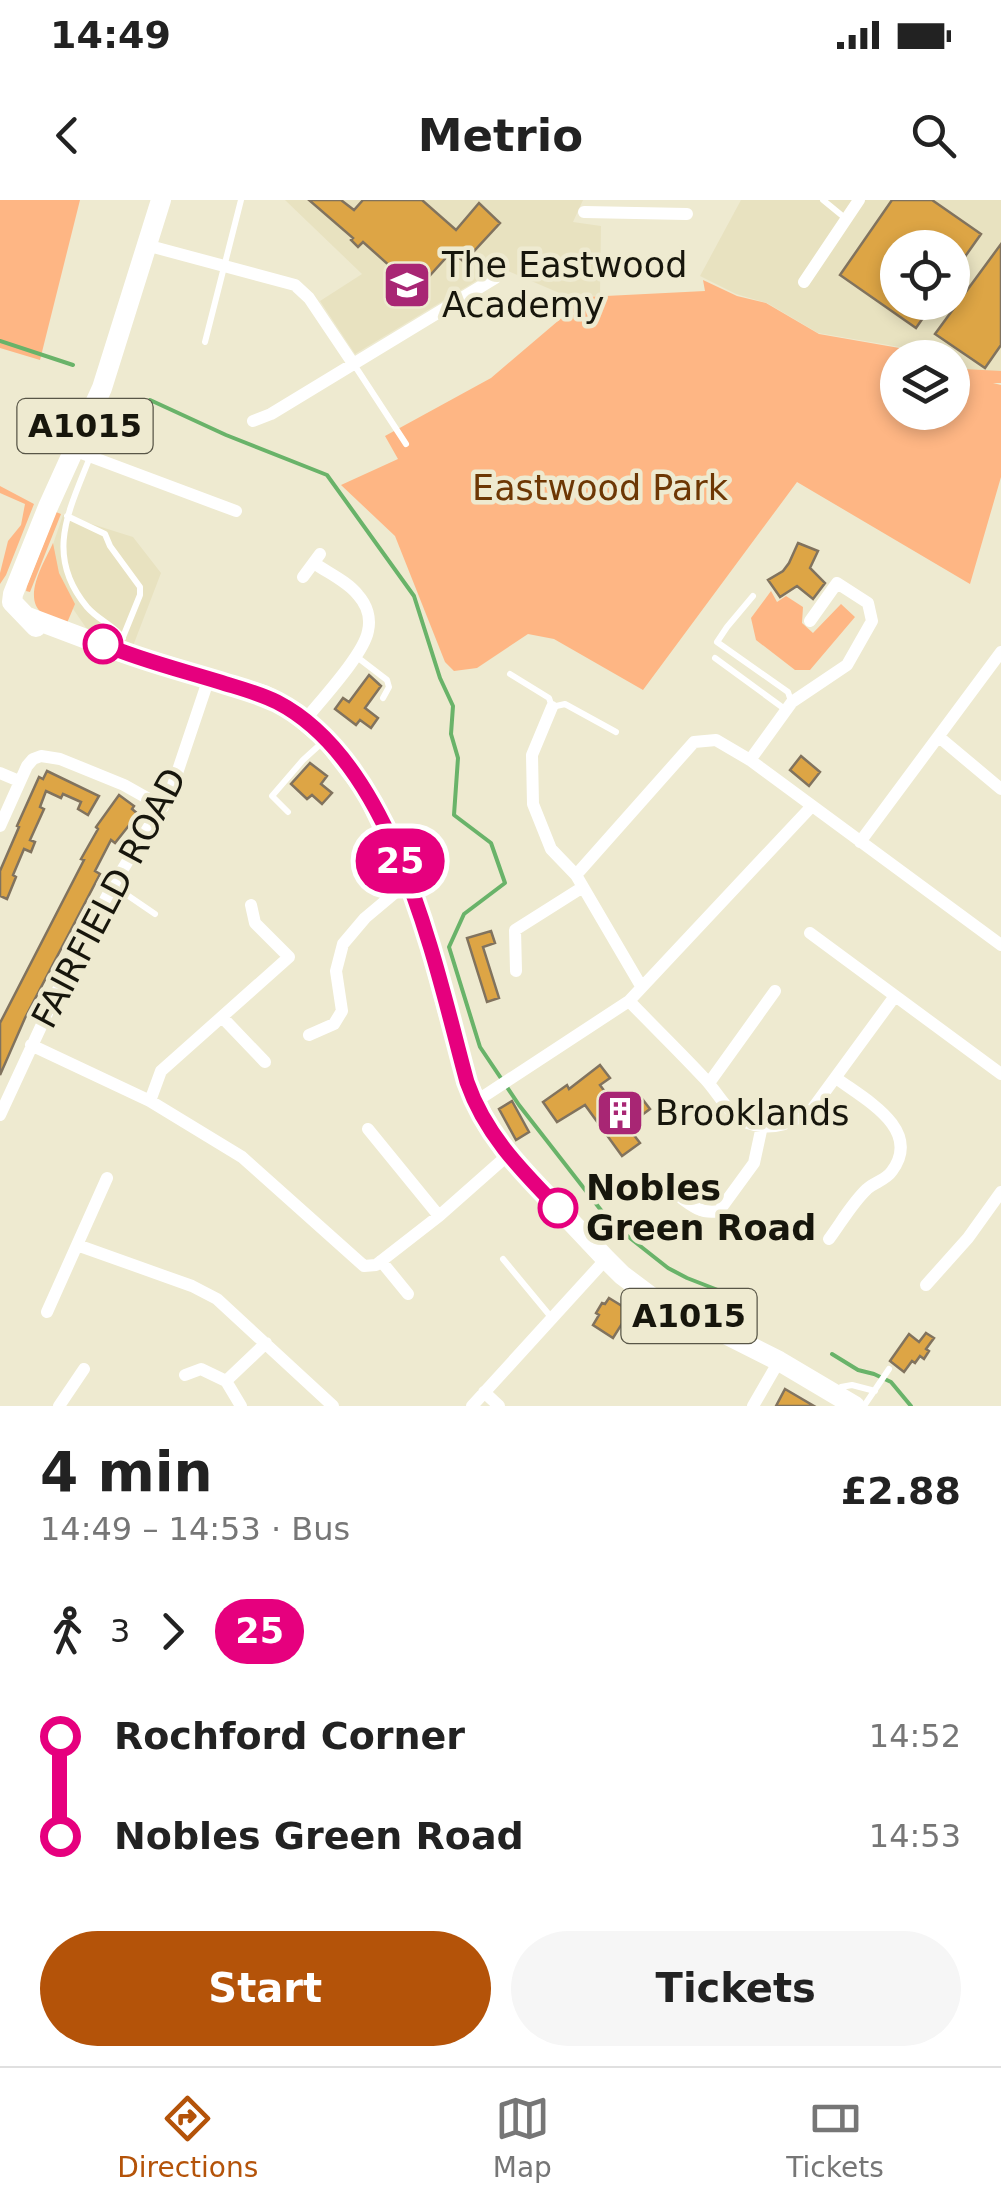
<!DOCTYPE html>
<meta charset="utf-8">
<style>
body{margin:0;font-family:"DejaVu Sans",sans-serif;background:#f6f6f6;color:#222;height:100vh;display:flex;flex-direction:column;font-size:38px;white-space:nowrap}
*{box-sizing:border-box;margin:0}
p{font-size:32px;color:#767676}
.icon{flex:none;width:55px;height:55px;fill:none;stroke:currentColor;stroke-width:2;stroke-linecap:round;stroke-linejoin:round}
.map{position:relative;height:1206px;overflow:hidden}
.side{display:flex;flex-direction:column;background:#fff;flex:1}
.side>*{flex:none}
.badge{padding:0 20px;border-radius:32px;font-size:35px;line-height:65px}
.buttons{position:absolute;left:880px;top:30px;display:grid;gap:20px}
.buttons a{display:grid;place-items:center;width:90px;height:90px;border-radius:50%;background:#fff;box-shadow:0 5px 15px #0003;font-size:50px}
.map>.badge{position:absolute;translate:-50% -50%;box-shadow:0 0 0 5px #fff}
.legs{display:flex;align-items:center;gap:15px;height:110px;padding:0 40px;font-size:32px}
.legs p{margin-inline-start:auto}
.summary{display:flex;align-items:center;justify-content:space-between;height:170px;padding:0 40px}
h1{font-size:55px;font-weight:700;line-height:75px}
.action{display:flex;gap:20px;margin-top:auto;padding:20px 40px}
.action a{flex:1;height:115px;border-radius:60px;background:#b45309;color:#fff;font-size:40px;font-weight:700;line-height:115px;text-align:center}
.action a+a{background:#f6f6f6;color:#222}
ul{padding:0 40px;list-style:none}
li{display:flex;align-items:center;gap:35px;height:100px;font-size:38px}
li i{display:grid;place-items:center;width:15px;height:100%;margin:0 12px;background:currentColor}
li i::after{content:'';width:25px;height:25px;margin:-12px;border:8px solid;border-radius:50%;background:#fff}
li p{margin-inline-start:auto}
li:first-child i{background:linear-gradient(#0000 50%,currentColor 0)}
li:last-child i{background:linear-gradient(currentColor 50%,#0000 0)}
.status{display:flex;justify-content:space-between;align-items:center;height:70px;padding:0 50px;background:#fff;direction:ltr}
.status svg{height:28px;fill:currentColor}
header{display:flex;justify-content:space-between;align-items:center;height:130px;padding:0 40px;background:#fff;font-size:45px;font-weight:700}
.menu{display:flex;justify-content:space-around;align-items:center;height:140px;border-top:2px solid #e0e0e0;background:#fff;font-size:28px;color:#767676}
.menu a{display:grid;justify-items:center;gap:5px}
.menu .active{color:#b45309}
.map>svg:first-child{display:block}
.built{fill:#e8e2c0;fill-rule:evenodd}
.green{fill:#feb684}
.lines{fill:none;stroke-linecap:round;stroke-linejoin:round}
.stream{stroke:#69b369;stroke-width:4}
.building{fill:#dda545;stroke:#81735e;stroke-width:2.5}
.lane{stroke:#fff;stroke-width:6}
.street{stroke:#fff;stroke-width:12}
.primary{stroke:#fff;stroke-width:20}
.line-1-casing{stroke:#fff;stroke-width:22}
.line-1{stroke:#e6007e;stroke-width:15}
.stop-1-dot{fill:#fff;stroke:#e6007e;stroke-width:5}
.labels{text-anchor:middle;stroke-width:9;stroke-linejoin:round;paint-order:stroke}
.shield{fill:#eeead0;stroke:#585647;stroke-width:2.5}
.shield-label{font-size:32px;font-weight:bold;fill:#17160c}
.poi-label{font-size:35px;fill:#17160c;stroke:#eeead0;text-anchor:start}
.park-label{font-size:35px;fill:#6d3704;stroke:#eeead0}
.street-label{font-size:35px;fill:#17160c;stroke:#eeead0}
.stop-label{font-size:35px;font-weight:bold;fill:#17160c;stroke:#eeead0;text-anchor:start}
</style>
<div class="status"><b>14:49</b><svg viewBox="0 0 49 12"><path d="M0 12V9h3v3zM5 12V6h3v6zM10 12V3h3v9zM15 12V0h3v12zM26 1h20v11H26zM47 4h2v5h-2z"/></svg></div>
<header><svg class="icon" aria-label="back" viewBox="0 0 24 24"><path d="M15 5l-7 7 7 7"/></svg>Metrio<svg class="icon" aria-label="search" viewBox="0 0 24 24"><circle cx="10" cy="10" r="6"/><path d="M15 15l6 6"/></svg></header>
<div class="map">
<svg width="1001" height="1206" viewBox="0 0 1001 1206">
<rect width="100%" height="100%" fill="#eeead0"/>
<path class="built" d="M285,0H583L573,22L601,26L600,96L564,95L499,67L355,154L320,101L362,74Z
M741,0H1001V178L953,168L952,158L937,157L929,152L818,133L767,103L736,94L700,76ZM898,48H952V102H898Z
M63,315L133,337L161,373L133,446L89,432L60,390L51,350Z"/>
<path class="green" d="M0,0H80L40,160L0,148Z
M703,80L737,96L766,103L819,134L928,153L938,157L898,158V212H952L953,164L964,169L1001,171V183H993L1001,185V277L970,384L797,282L643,490L554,439L528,434L477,468L454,471L445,462L395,336L341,285L398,259L385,236L491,178L565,115L583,114L568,112L566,98L705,91Z
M0,286L34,304L6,375L0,384V373L8,341L21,325L25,304L0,293Z
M56,312L61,314L30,392L26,391L27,386Z
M53,343L59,373L75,404L67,423C59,420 49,418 43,414C21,398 45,361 53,343Z
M771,391L777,402L786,396L803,407L802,423L813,433L841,404L855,417L810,470H795L756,440L751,418Z"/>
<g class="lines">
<path class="stream" d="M0,141L73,165
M150,200L226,235L327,275L414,396L440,478L453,506L451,534L458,558L454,615L491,643L505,683L464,714L449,747L480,847L519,905L611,1023L668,1068L687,1078L746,1101
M832,1154L858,1170L874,1174L891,1182L911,1206"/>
</g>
<path class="building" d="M309,0H341L354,10L363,0H422L456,30L479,3L500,23L464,62L452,51L425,81L428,83L412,102L392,86L401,76L363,42L358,47L351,40L353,38Z
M892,0H932L981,34L952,75V48H898V102H934L916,128L840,75Z
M1001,44V145L985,168L935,134Z
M798,343L818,351L810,368L825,383L813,399L797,386L780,397L768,380L783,371L789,363Z
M369,475L381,486L365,508L378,518L371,528L360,520L356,525L335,509L343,498L349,502Z
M801,556L820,572L809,586L790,570Z
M310,563L327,576L321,584L332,593L322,604L312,595L307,599L291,584Z
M47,571L99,596L88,615L78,609L81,602L63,594L61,598L46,591L40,607L44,609L30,640L35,642L31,652L24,649L13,675L16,677L7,699L0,696V671L19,627L17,626L39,577L43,579Z
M119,595L134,606L132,609L138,614L115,643L111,640L95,671L100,674L25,818L0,875V823L84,660L81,659L98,629L96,627Z
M491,731L495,743L483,747L499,798L487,802L467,738Z
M600,865L610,878L600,885L618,910L636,897L640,902L643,900L650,909L627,926L640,943L622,956L585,905L557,922L543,902L567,885L569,889Z
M512,901L529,932L516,940L499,909Z
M609,1098L630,1111L613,1138L593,1125L599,1115L596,1113L602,1103L605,1104Z
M926,1133L934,1138L926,1149L929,1151L924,1159L920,1156L915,1163L912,1161L904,1172L890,1161L909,1134L919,1142Z
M785,1189L814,1206H776Z"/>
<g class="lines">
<path class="lane" d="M823,0L845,18
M205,142L241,0
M355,166L406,244
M90,257C69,311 44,355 87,407C98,420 115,426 123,438
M67,316L105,334L110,346L140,387V395L123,437
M753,396L727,427L717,442L788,492L791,501
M357,457L387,480L389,487L383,498
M715,458L786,510
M510,474L549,498L552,507L565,504L616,532
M288,612L272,596L303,560L325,540
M114,686L155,714
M503,1059L551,1117
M839,1190L841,1187L852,1185L875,1191
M864,1206L889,1169"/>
<path class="street" d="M584,12L687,14
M146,45L295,85L309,98L354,165
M804,82L859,0
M253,221L271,214L495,78
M73,250L236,311
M303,377L320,354
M552,507L532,555L533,604L551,649L576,675L641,786
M305,520C321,500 364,454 368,431C371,418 367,405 358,395C347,381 328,373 314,363
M939,537L1001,589
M750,560L792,502L847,465L872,421L868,403L837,383L810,421
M0,573L19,581
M0,626L27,566L33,559L41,556L60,559L124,585L163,607
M860,642L1001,452
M576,675L694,542L716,540L750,560L1001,745
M810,733L1001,874
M516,771L515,730L583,687
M629,801C654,827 680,852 705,879C719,894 729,916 748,923C772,932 795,923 813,908L895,796
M222,817L265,862
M309,835L334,824L342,811L336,771L343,744L365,718L409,681
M31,845L150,901L242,957L364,1066L376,1065L439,1016L508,955
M709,883L775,791
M150,901L161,871L289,757L255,723L251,705
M475,902L629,801L811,607
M0,915L63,779L113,685L171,591L209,478
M368,929L439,1016
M672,991C687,1002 699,1015 719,1011L754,963L762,926
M829,1039C841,1023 852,1003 867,989C875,982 886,980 892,971C923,929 864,899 836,878
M77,1045L192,1086L217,1099L333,1206
M381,1061L408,1094
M926,1085L968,1038L1001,992
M47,1112L107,978
M185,1175L201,1169L226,1181
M484,1192L499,1206
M59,1206L84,1169
M241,1206L226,1181L266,1143
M472,1206L606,1059
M753,1206L779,1161"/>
<path class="primary" d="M28,417L118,451L264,495L293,511L326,539L365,590L406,675L428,738L467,882L487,925L508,955L606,1059L622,1075L650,1096L779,1161L855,1206
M36,427L12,402L13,394L48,307L102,188L161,0"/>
</g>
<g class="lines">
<g class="line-1-casing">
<path id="line-1" d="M103,444C140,460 181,470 220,482C239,488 259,493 277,502C395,563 435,764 467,882C485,934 521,970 558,1008"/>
</g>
<use href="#line-1" class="line-1"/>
</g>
<defs>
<g id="school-square" transform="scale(2.5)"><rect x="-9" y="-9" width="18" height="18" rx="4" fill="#a82674" stroke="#eeead0"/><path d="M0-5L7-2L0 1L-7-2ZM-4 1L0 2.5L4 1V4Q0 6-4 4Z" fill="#fff"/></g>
<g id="building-square" transform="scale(2.5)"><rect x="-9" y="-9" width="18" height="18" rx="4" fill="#a82674" stroke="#eeead0"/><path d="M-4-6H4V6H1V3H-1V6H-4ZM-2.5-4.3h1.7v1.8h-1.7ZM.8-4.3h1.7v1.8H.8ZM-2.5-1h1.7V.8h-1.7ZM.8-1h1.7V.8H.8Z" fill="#fff"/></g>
</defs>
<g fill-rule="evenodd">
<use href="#school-square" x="407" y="85"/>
<use href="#building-square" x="620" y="913"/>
</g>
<g class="stop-1-dot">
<circle cx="103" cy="444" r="18"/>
<circle cx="558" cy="1008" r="18"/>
</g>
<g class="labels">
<g class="shield">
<rect x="17.5" y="199" width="135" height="54" rx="8"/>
<rect x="621.5" y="1089" width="135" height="54" rx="8"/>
</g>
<g class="shield-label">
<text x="85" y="237">A1015</text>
<text x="689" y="1127">A1015</text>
</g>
<g class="poi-label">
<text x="442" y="77">The Eastwood<tspan x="442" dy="40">Academy</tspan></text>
<text x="655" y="925">Brooklands</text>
</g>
<g class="park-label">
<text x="600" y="300">Eastwood Park</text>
</g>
<g class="street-label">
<text transform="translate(109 698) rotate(-62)" y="12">FAIRFIELD ROAD</text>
</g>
<g class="stop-label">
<text x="586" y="1000">Nobles<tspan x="586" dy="40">Green Road</tspan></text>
</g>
</g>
</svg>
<div class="buttons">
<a><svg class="icon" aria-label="locate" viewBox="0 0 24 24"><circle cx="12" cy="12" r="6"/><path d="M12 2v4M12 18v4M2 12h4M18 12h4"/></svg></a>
<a><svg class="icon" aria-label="layers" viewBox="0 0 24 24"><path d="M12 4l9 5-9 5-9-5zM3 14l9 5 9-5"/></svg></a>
</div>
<b class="badge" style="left:400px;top:661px;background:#e6007e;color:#fff">25</b>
</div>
<section class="side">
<div class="summary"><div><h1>4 min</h1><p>14:49 – 14:53 · Bus</p></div><b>£2.88</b></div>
<div class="legs"><svg class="icon" aria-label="walk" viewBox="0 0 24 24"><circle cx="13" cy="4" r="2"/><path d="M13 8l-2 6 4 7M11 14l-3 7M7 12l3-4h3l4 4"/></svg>3<svg class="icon" aria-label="forward" viewBox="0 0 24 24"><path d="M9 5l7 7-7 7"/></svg><b class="badge" style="background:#e6007e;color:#fff">25</b></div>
<ul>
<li><i style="color:#e6007e"></i><b>Rochford Corner</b><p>14:52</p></li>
<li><i style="color:#e6007e"></i><b>Nobles Green Road</b><p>14:53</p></li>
</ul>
<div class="action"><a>Start</a><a>Tickets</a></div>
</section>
<nav class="menu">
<a class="active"><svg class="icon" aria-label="directions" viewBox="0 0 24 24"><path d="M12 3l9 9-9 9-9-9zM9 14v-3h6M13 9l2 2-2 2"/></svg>Directions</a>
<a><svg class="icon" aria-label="map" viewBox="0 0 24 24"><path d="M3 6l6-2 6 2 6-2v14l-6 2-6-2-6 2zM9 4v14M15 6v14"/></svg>Map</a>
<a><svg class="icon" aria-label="tickets" viewBox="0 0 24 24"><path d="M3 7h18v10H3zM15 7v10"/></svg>Tickets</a>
</nav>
